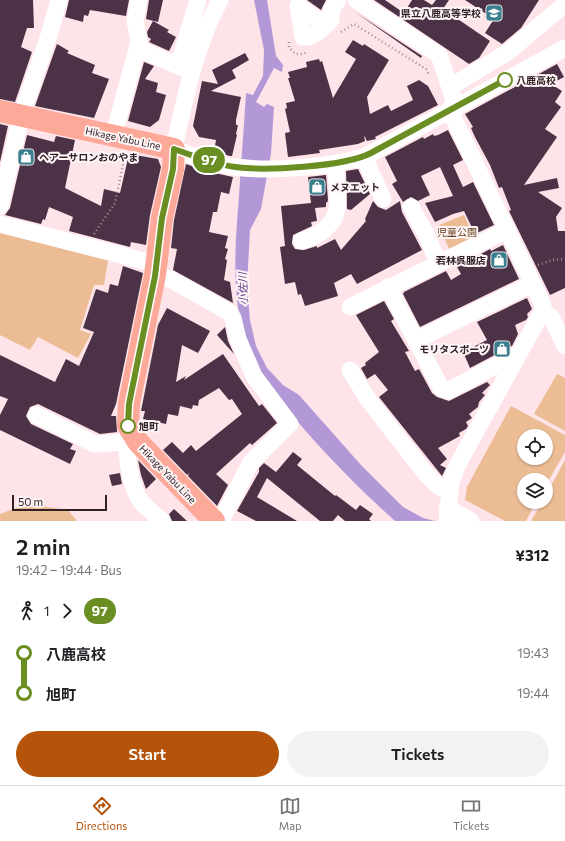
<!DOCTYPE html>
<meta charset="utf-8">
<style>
body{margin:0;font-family:Commissioner,"Noto Sans JP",sans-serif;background:#f2f2f2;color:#202124;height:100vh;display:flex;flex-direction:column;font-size:15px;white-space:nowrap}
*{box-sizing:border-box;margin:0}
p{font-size:13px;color:#757577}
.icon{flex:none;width:22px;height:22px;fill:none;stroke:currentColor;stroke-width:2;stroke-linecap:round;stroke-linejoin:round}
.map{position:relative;height:521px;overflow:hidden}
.drawer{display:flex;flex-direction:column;background:#fff;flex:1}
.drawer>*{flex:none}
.badge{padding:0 8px;border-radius:13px;font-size:14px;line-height:26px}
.tools{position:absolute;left:517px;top:429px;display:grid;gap:8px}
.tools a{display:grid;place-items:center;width:36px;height:36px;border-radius:50%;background:#fff;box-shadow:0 1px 3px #0004;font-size:20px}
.scale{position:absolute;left:12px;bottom:10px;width:95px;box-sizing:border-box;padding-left:4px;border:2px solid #302124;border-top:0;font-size:11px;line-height:14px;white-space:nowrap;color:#302124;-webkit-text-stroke:3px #fff6f8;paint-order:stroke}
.map>.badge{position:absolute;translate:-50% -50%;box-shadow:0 0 0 2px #fff}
.legs{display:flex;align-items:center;gap:6px;height:44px;padding:0 16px;font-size:13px}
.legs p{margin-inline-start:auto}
.overview{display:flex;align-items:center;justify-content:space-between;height:68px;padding:0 16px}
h1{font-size:22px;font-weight:600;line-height:30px}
.button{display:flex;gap:8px;margin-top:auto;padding:8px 16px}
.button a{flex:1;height:46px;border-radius:24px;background:#b45309;color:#fff;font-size:16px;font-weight:600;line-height:46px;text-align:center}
.button a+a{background:#f2f2f2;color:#202124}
ul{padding:0 16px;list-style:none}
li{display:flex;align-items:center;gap:14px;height:40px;font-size:15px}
li i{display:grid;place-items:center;width:6px;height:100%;margin:0 5px;background:currentColor}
li i::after{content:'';width:10px;height:10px;margin:-5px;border:3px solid;border-radius:50%;background:#fff}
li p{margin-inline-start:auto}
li:first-child i{background:linear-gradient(#0000 50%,currentColor 0)}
li:last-child i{background:linear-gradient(currentColor 50%,#0000 0)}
.menu{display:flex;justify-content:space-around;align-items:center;height:56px;border-top:1px solid #e0e0e0;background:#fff;font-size:11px;color:#757577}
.menu a{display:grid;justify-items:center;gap:2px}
.menu .active{color:#b45309}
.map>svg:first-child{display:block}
.green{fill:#ecbc94;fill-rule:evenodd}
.water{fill:#b398d7}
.building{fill:#4b3247}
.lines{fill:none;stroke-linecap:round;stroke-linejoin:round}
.path{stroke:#a28d91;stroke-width:2.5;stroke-dasharray:1 3;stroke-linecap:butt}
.minor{stroke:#fff;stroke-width:17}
.major{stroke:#fda99a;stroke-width:22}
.line-1-casing{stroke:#fff;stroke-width:9}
.line-1{stroke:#6b8e23;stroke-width:6}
.stop-1-dot{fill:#fff;stroke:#6b8e23;stroke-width:2}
.labels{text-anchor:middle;stroke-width:4;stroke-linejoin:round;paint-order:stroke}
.poi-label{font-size:10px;font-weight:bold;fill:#302124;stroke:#fff6f8;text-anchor:end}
.stop-label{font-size:10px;font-weight:bold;fill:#302124;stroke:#fff6f8;text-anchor:start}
.street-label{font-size:10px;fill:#302124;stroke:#fff6f8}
.park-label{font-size:10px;fill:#653f1a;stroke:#fff6f8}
.water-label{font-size:11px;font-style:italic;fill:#64408c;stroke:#fff6f8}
</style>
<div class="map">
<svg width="565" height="521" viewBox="0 0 565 521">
<rect width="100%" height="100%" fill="#fee3e9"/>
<path class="green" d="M464,215L474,237L449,249L439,225Z
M0,233L108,260L104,285H94L80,330L91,334L78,358L38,337L30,350L0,335Z
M557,374L565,378V431L534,414Z
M511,406L565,435V452L546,485V480H524V502H536L526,521H505L465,500L467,487ZM524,436H546V458H524Z
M565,460V521H531L542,502H546V495Z
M41,506L68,510L77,521H0V514L16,508Z"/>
<path class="water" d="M254,0H267L276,56L283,65L282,72L274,68L256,102L264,107L267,104L274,107L271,154L261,209L250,230L247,286L250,320L256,346L267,368L283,385L299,395L361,465L403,507L423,518L435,521H395C355,485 316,445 282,403C268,385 254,365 246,343C231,296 235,245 239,196C241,162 244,128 246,93L253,95L263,76L264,50Z"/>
<path class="building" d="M0,0H33L34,28H27L21,47L32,52L15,102L0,99Z
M69,0H129L126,16L90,10L88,16L84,15L83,22L65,17Z
M149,0H163L158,22L146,19Z
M307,0H326L321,10Z
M374,0H385L404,13L412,0H424L432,5L436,0H449L443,9L490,41L479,58L469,64Z
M465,0H539L521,28L502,44L485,33L494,19Z
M355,12L422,56L421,58Z
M153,21L169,30L167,32L176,37L169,51L149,42L151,39L148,37L147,32Z
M353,40L363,46L364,44L389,60L367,97L370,114L388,105L391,111L413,100L407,86L419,80L428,86L438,105L375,137L376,139L367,141L364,135L365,141L358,144L319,150L320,153L288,157L285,133L290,132L285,109L287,108L286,103L295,101L288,78H290L288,72L307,67L306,62L319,59L320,62L322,61L333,98L356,59L345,52Z
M57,44L69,51L67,53L95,65L92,73L109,79L94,118L35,106Z
M245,53L249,60L232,70L236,78L211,91L241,97L236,120V125H238L236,134L237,135L232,156H230L214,152L216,140L199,137L193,126L202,81L218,84L212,70Z
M144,62L154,66L145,79L158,83L156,92L166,95L159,120L150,127L128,121Z
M557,64L564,77L551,84L562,91L555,102L561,107L545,129L557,137L524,185L557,178L559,188L538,192L562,208L556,217L558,231H565V288L550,295L509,211L511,210L502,187L499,188L490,165L475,137L471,128L473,127L465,114Z
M0,124L8,126L0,162Z
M448,130L463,160L453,165L463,187L473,182L494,225L475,234L464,211L453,214L435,222L425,203L453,196L440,167L421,176L430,195L418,201L411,197L403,202L392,184L397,181L385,157L423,137L424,139L433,134L434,136L438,135Z
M27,135L54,142L56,136L75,140L65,188L101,206L104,189L120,193L129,154L158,159L161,167L150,215L146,245L131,242L130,247L69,231L73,217L49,207L45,220L43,219L41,224L5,215L10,208Z
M186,164L210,172L233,177L229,194L221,192L217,212H213L209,232L228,236L225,248L228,249L225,259L227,260L224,280L230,282L233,303L173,270L177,249L171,248L174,220Z
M358,169L370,194L351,210L347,209L346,171Z
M326,175L328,200L327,203L326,202V207L315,208L317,221L311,222L312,226L293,235L292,244L295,249L304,250L317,246V248L335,239L341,250L366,221L365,219L373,201L378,207L386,210L400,201L402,212L422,250L357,284L351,274L334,283L338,296L305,306L301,294L298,295L295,282L285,284L280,247L285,246L281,206L311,203L308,177Z
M503,245L519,279L420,327L403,294L404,292L446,271L451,280L461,274L457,267L490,249L491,251Z
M123,266L143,273L116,404L111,416H116L117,432L100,434L38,404L30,407L26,416L31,424L73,444L70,449L76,451L70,464L0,430V415L8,399L0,396V355L55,382L66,359L79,366L94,332L83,328L96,289L108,293L110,284L118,286Z
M527,298L532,309L527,314L528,317L526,320L515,325L518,334L512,346L470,368L463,352L487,340L477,322Z
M384,301L394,319L391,321L409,351L405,352L415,371L419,369L432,393L437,397L449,401L487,382L490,385L482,393L485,395L479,402L478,407L469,414L472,418L466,422L468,426L466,429L459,433L460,436L438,448L447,459L440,465L446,468L442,476L379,397L388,390L375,374L367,379L361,368L366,365L365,363L379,352L356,315Z
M167,308L210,331L198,353L182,345L176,382L186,376L184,380L223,354L259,406L262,404L277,423L252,445L250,443L216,474L228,485L217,506L188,476L189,473L187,475L163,450L172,442L183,453L191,445L196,451L242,414L232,399L229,400L219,388L199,400L198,406L193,405L192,409L180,406L178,416L168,414L166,424L143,419L145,411H141L158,325Z
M225,327L228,341L234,354L217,335Z
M293,452L302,459L297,465L335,496L336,495L356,510L360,505L373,514L369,519L371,521H345L338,515L333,521H320L267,478L257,497L297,521H256L237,511L259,472V468L264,463L276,472Z
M138,460L156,479L146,489L141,475Z
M120,473L122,484L112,486L109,475Z
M174,509L187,521H172L169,514Z"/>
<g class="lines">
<path class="path" d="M341,32L354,24L426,69L429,75
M289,42V48L296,54H303L307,52
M94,234L115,203L125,155
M538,265L552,260L565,259"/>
<path class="minor" d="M220,0C195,47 185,97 174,149C193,156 215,165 236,167C271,172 329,167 364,157L565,48
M356,0L439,55L454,100L450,111L543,305L542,312L458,464L451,481L447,521
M323,28L321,22L298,6L303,37C315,38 323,28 331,20V10L338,0
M137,48L183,68
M191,72L183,68L180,60L198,0
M450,87L508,52L565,4
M113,137L139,42L135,21L139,0
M364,157L383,199
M0,206L21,116L49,35L59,0
M411,207L426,234L438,262
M0,224L156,264
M301,241C346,228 339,200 335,163
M155,275L170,279L229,312L233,318L238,339L254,376L290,424L251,462L221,521
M388,287L441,388L448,391L518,354
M350,307L507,230
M542,312L551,317L565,346
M416,340L532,284
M350,370L367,398L426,474L438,486L449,491
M36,415L95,444L126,442
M128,426C124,446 129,488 143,504C149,510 156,515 162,521
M447,507L471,521"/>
<path class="major" d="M0,111L174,149L173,169L162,218L155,275L129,404L128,426L138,442L214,521"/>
</g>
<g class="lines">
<g class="line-1-casing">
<path id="line-1" d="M128,426L129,404L155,276L162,218L173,169L174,149C193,156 214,164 235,167C265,171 344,167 371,153L505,80"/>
</g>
<use href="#line-1" class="line-1"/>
</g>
<defs>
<g id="school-square" transform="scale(0.9)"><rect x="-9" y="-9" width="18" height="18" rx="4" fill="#3b7e8e" stroke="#fff6f8"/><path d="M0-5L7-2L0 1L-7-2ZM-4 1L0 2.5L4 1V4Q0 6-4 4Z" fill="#fff"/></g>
<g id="shop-square" transform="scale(0.9)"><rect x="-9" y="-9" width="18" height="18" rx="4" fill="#3b7e8e" stroke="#fff6f8"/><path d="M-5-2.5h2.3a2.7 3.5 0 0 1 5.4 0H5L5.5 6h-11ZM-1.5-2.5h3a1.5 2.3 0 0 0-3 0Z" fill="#fff"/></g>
</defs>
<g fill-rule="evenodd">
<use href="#school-square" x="494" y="13"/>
<use href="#shop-square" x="26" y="157"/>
<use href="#shop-square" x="317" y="187"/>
<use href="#shop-square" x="499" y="260"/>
<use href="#shop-square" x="502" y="349"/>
</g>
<g class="stop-1-dot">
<circle cx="505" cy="80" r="7"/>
<circle cx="128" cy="426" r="7"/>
</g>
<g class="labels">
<g class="poi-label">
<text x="481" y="17">県立八鹿高等学校</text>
<text x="39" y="161" text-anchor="start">ヘアーサロンおのやま</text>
<text x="330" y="191" text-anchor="start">メヌエット</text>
<text x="486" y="264">若林呉服店</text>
<text x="489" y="353">モリタスポーツ</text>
</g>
<g class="stop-label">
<text x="516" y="84">八鹿高校</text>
<text x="139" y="430">旭町</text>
</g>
<g class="street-label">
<text transform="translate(123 138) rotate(12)" y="4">Hikage Yabu Line</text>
<text transform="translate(168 474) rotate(46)" y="4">Hikage Yabu Line</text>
</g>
<g class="park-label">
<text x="457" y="236">児童公園</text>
</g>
<g class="water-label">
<text transform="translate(243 289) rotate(-92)" y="4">小佐川</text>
</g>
</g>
</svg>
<div class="tools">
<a><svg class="icon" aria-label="locate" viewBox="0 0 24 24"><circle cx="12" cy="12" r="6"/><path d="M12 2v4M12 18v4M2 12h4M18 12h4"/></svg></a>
<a><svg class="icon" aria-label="layers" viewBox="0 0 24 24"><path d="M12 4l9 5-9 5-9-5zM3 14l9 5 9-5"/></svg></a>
</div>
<div class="scale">50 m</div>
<b class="badge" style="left:209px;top:160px;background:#6b8e23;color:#fff">97</b>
</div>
<section class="drawer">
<div class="overview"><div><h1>2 min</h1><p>19:42 – 19:44 · Bus</p></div><b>¥312</b></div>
<div class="legs"><svg class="icon" aria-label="walk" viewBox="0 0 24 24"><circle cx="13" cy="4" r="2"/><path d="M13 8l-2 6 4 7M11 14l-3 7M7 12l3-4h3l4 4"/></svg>1<svg class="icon" aria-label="forward" viewBox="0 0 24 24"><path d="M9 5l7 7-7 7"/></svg><b class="badge" style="background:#6b8e23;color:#fff">97</b></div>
<ul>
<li><i style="color:#6b8e23"></i><b>八鹿高校</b><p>19:43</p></li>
<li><i style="color:#6b8e23"></i><b>旭町</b><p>19:44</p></li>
</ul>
<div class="button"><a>Start</a><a>Tickets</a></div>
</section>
<nav class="menu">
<a class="active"><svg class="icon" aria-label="directions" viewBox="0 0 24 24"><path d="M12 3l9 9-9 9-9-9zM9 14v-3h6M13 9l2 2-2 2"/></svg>Directions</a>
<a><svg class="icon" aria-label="map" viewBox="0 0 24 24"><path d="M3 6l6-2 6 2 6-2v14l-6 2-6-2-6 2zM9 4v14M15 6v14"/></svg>Map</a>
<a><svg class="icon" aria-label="tickets" viewBox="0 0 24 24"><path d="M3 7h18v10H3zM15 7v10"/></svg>Tickets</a>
</nav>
